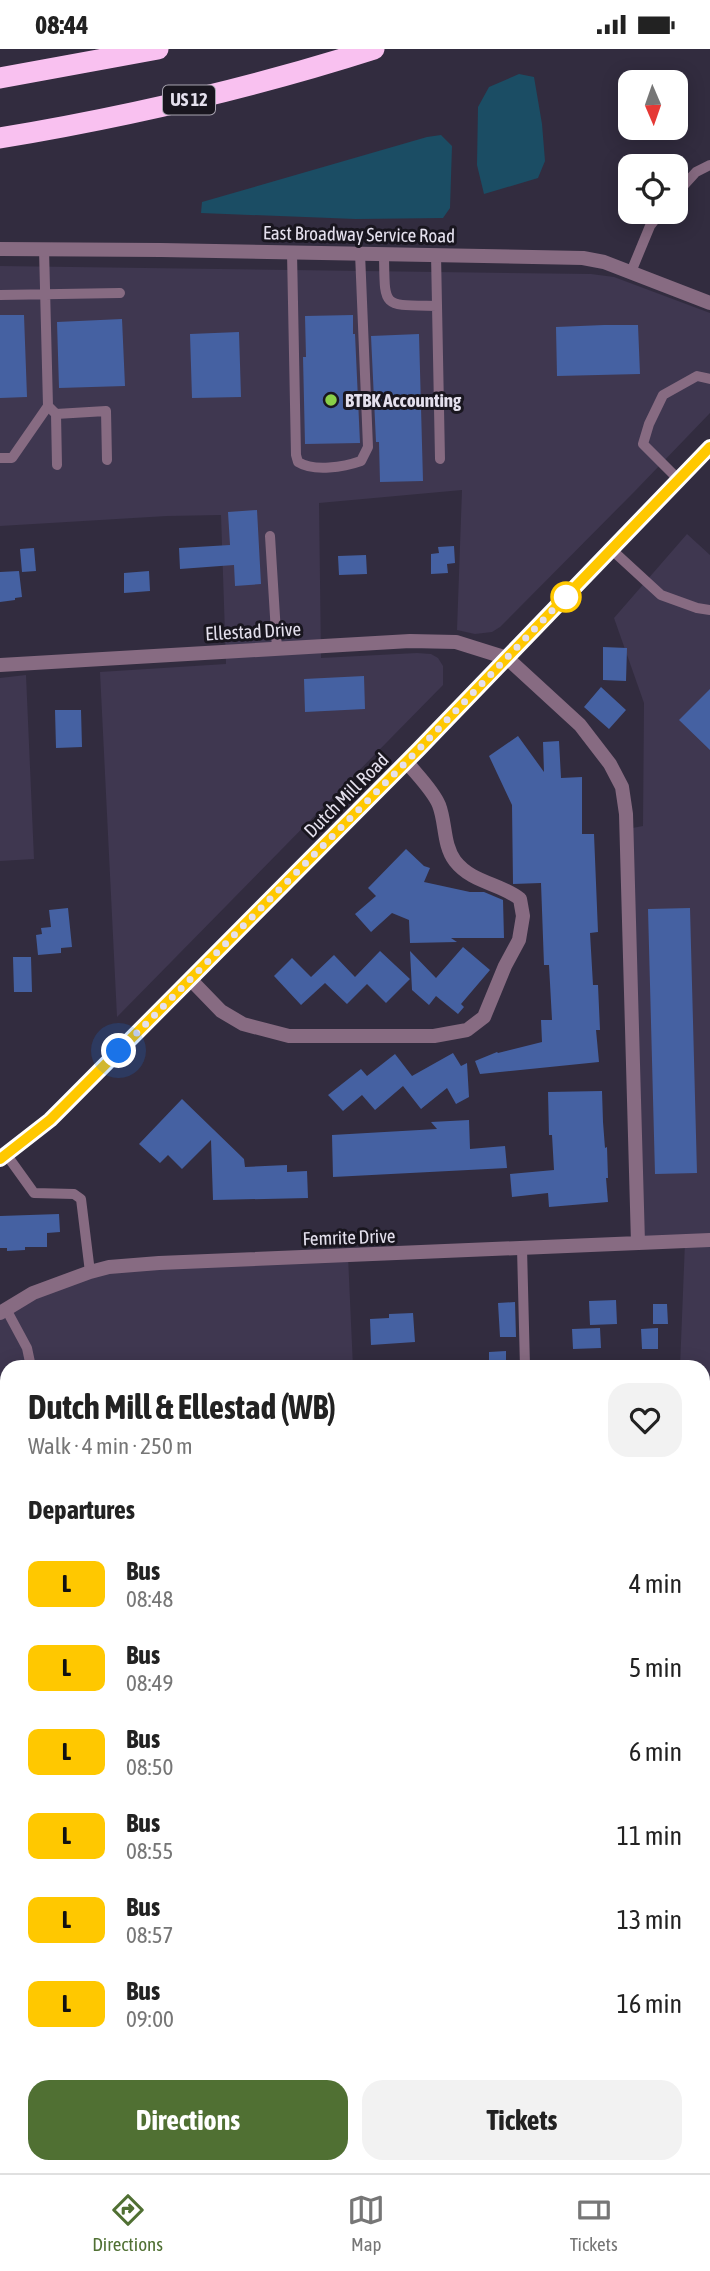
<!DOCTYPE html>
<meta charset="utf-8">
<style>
body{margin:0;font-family:"Asap Condensed",sans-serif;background:#f2f2f2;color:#222;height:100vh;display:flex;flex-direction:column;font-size:26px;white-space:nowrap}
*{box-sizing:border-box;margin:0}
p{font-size:23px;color:#767676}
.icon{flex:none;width:38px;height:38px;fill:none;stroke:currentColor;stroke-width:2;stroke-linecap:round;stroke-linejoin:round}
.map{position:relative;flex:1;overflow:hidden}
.drawer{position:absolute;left:0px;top:1311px;width:710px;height:814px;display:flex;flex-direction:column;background:#fff;border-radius:21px 21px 0 0;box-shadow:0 4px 18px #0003}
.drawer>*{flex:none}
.badge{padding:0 14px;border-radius:10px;font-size:24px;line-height:46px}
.needle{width:46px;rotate:178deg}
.fabs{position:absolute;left:618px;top:21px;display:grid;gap:14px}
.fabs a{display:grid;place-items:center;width:70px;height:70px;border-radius:14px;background:#fff;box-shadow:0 4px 18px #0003;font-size:35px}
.you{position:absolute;width:35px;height:35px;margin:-18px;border:5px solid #fff;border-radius:50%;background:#1a73e8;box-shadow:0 0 0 10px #1a73e833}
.map>.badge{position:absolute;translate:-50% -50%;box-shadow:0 0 0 4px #fff}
h2{padding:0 28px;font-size:26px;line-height:63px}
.round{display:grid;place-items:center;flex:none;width:74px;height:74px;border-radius:21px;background:#f2f2f2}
.overview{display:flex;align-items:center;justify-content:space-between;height:119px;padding:0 28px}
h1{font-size:33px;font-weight:700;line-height:52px}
.action{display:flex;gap:14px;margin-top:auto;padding:14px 28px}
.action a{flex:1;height:80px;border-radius:21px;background:#507033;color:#fff;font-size:28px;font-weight:700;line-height:80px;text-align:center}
.action a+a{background:#f2f2f2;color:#222}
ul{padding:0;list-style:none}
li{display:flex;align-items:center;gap:21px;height:84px;padding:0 28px}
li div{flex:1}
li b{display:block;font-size:26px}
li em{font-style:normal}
li .badge{min-width:77px;font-weight:700;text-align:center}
.status{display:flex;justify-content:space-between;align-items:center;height:49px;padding:0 35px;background:#fff;direction:ltr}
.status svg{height:19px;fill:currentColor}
.dock{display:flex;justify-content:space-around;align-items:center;height:98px;border-top:2px solid #e0e0e0;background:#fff;font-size:19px;color:#767676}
.dock a{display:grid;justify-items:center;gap:4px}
.dock .current{color:#507033}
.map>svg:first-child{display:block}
.built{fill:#3f3750}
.forest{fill:#8b3c52}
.water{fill:#1b4d64}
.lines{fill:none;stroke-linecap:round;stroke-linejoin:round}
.stream{stroke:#1b4d64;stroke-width:5}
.building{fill:#4561a2}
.service{stroke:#876b82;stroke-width:10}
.minor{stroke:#876b82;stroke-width:14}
.tertiary{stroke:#876b82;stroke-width:14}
.motorway{stroke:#f9c1f0;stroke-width:21}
.line-casing{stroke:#fff;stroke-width:16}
.line{stroke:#ffc800;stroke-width:10}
.walk{stroke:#e4e0ed;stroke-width:7;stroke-dasharray:0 12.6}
.poi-dot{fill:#89cf48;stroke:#19161f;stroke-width:2.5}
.stop-dot{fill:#fff;stroke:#ffc800;stroke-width:3.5}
.labels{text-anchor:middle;stroke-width:6;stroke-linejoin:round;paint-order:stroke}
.shield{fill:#19161f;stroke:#a7a3af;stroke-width:2}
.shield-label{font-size:18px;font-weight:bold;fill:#e4e0ed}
.street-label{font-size:19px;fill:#e4e0ed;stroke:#19161f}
.poi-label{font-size:19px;font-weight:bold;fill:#e4e0ed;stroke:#19161f;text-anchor:start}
</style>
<div class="status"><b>08:44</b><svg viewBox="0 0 49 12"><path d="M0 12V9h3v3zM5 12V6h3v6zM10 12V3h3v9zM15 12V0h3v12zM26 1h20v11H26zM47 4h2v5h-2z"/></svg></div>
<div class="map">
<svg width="710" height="2124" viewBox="0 0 710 2124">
<rect width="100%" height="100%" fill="#322c3f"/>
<path class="built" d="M0,217L591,225L614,228L710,264V364L635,442L500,578L492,583L475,585L457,581L462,441L319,454L321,609L417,604L431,605L438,609L443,617V636L117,968L100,623L226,615L221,466L167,467L0,477Z
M687,485L710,506V1697L704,1698V1318H680L685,1193L638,1194L627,780L643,777L644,654L614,569Z
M26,626L34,810L0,812V629Z
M348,1207L353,1318H7V2118H704V1967L710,1964V2124H0V1264L90,1223Z"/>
<path class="forest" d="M710,1697V1935H704V1698Z"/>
<path class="water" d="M519,25L534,28L542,75L545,112L538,129L484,145L477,116L478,58L489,38Z
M441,86L452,97L450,159L443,169L356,170L201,164L202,153L427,88Z"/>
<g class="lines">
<path class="stream" d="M704,1935H710"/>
</g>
<path class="building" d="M0,266H24L27,348L0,349Z
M353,266V285H355L360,394L305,395L303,308H306L305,267Z
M122,270L125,337L59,339L57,273Z
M604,276H638L640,325L557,327L556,278Z
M239,283L241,348L192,349L190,285Z
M419,285L423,432L380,433L379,393H376L371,287Z
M257,461L261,535L235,537L234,516L180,520L179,499L230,496L228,463Z
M454,497L455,514L447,515L448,524L431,525V505L439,504L438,498Z
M34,499L36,522L22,523L20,500Z
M366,506L367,525L339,526L338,507Z
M19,522L22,548L15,549V551L0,553V523Z
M149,522L150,542L124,544V524Z
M603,598L627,599L626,632L603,631Z
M364,627L365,660L305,663L304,630Z
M601,638L626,661L609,680L584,658Z
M710,640V701L679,671Z
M55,661H81L82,698L56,699Z
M518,687L544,723L543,693L559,692L561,729L582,728V785H594L598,883L590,884L593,936H598L600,981H596L599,1013L480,1025L475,1012L497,1003L498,1004L542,993L541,971H552L549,916H544L541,834L513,835L512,756L489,707Z
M406,800L424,817L430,819L424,833L470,843H484L503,851L504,889H451L457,893L410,894L409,871L392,864L371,883L355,865L376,847L368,839Z
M68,859L72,898L61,899V904L38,906L36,886L42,885L41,879L51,878L49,861Z
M690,859L697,1124L655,1125L648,860Z
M463,898L490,921L461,955L464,958L458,965L436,947L429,956L412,941L410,902L436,929Z
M380,902L410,930L386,954L367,935L347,955L325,934L301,956L274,927L292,909L311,928L334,906L355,928Z
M13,908H31L32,943H14Z
M453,1004L461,1017L467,1014L469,1048L456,1055L447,1039L421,1060L403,1037L375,1061L362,1046L343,1062L328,1046L361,1020L367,1027L395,1005L412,1027Z
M602,1042L603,1073L605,1099L607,1098L608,1129H606L608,1153L549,1158L548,1144L512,1148L510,1125L554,1121L552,1086H549L548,1043Z
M182,1050L244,1110L245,1118L287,1116V1123L307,1122L308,1149L213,1151L211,1091L182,1120L168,1106L160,1114L139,1095Z
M469,1071L470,1100L505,1097L507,1119L333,1128L332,1086L437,1080L431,1073Z
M59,1165L60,1183L47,1184V1198H25V1201L7,1202V1199H0V1167Z
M616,1251L617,1275L590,1276L589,1252Z
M515,1253L516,1288H500L498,1254Z
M653,1255H667L668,1275H653Z
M413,1264L415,1293L371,1296L370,1270L389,1269V1265Z
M600,1279L601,1299L573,1300L572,1280Z
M658,1279V1300H642L641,1280Z
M506,1302V1318H489V1303Z"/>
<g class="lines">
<path class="service" d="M676,145L696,123L710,116
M44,200L48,357L56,365L106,362L107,411
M292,203L296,406L298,413C314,423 344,418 361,412L368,398L360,204
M384,205C385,260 381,256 437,257
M436,205L440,410
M631,223L650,177L661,163
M0,246L120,244
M56,365L57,416
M0,409H12L48,357
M679,431L643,395L649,375L663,346L697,327L710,330
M270,487L277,600
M612,501L661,546L697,559L710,561
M6,1105L34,1144L74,1145L81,1150L90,1223
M522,1199L525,1318
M6,1260L27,1299L31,1318
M0,1484H7
M704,2025H710
M0,2116L8,2124
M47,2118V2124
M495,2118L496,2124
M673,2124V2118"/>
<path class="minor" d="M0,200L161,201L583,209L604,213L710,254
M0,616L410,592L456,593L507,609L580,676L610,715L622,738L626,765L638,1194
M190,930L221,962L243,975L289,987H434L467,981L484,968L505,917L519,891L523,867L520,850C500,834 472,834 455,812C443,796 446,774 439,756C433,741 416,725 406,712
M0,1264L33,1244L90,1223L109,1218L159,1214L710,1191"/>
<path class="tertiary" d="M0,1110L50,1071L419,700L710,398"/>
<path class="motorway" d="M0,29L158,0
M0,89C126,68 252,39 374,0"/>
</g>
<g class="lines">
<g class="line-casing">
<path id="line" d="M0,1110L50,1071L64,1057L419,700L710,398"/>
</g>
<use href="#line" class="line"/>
<path class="walk" d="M119,1002L419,700L572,541L566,548"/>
</g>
<circle class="poi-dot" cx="331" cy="351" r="7"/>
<circle class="stop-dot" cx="566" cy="548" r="14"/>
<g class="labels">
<rect class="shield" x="163" y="36.5" width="52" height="29" rx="5"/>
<g class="shield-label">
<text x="189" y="57">US 12</text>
</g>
<g class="street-label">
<text transform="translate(359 185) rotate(1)" y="7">East Broadway Service Road</text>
<text transform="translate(253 582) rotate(-3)" y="7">Ellestad Drive</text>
<text transform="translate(346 746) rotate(-45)" y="7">Dutch Mill Road</text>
<text transform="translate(349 1188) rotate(-2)" y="7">Femrite Drive</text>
</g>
<g class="poi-label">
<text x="345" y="358">BTBK Accounting</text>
</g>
</g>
</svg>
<div class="fabs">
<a><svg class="needle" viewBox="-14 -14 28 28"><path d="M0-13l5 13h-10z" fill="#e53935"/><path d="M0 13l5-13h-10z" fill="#767676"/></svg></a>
<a><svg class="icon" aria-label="locate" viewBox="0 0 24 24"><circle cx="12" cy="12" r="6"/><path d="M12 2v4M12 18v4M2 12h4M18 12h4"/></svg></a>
</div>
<div class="you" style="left:119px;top:1002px"></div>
<section class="drawer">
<div class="overview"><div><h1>Dutch Mill &amp; Ellestad (WB)</h1><p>Walk · 4 min · 250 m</p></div><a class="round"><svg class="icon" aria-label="heart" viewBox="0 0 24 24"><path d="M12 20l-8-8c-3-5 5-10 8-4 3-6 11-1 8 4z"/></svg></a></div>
<h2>Departures</h2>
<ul>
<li><span class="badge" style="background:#ffc800;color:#111">L</span><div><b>Bus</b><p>08:48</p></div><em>4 min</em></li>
<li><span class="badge" style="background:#ffc800;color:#111">L</span><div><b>Bus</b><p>08:49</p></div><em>5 min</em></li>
<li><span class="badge" style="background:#ffc800;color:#111">L</span><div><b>Bus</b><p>08:50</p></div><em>6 min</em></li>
<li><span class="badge" style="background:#ffc800;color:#111">L</span><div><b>Bus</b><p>08:55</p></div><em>11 min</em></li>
<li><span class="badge" style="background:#ffc800;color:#111">L</span><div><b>Bus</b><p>08:57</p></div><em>13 min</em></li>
<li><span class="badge" style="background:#ffc800;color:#111">L</span><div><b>Bus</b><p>09:00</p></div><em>16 min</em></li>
</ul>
<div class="action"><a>Directions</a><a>Tickets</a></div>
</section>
</div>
<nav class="dock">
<a class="current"><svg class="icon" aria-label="directions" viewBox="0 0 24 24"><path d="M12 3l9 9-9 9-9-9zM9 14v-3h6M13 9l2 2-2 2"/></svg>Directions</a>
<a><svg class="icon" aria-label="map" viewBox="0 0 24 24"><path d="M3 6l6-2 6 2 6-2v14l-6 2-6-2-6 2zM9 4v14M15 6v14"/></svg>Map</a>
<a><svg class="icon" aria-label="tickets" viewBox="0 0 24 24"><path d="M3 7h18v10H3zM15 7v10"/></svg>Tickets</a>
</nav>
